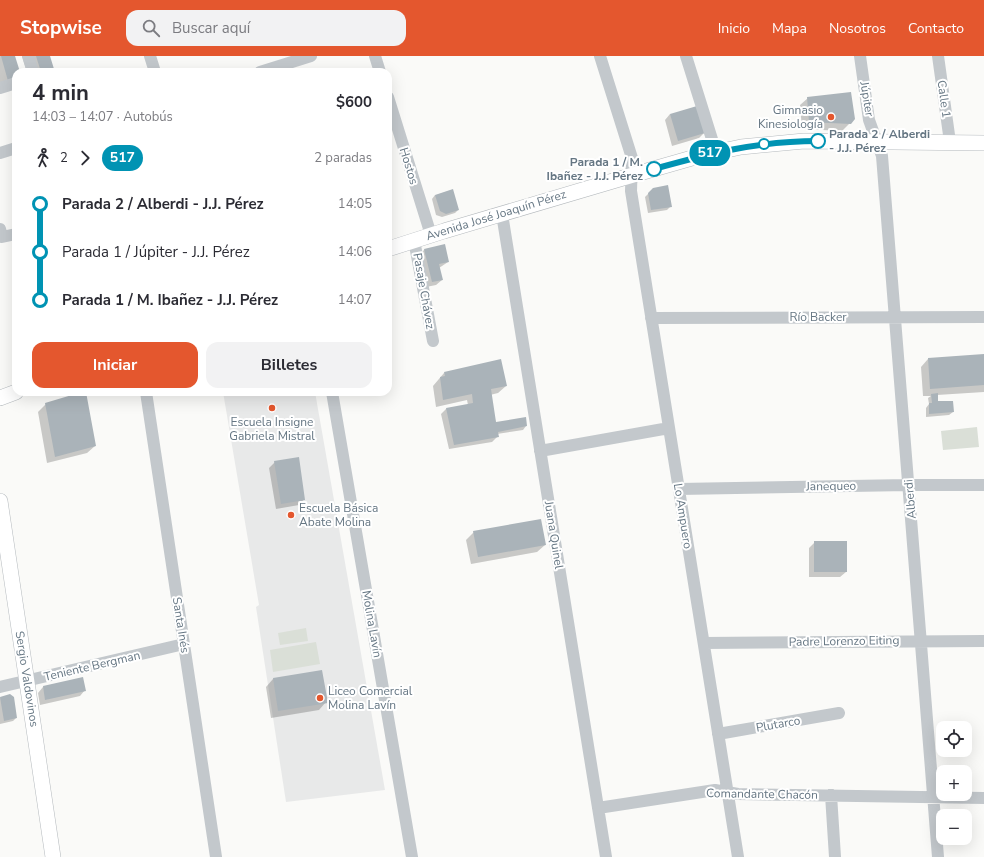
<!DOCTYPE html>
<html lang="es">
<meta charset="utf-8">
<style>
body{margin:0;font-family:"Nunito Sans",sans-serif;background:#f2f2f3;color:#2b2b33;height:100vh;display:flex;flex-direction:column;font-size:15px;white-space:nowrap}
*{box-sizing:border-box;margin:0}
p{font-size:13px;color:#7c7c81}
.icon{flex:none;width:22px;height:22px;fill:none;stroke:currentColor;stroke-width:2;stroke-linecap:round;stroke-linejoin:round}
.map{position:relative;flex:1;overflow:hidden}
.details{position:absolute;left:12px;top:12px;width:380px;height:328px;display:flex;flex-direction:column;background:#fff;border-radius:12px;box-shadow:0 4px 16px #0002}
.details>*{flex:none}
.badge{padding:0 8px;border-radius:13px;font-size:14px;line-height:26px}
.controls{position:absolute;left:936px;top:665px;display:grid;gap:8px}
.controls a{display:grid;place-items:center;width:36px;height:36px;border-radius:8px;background:#fff;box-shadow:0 4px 16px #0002;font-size:20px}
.map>.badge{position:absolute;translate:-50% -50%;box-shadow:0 0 0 2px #fff}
.legs{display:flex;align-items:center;gap:6px;height:44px;padding:0 20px;font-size:13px}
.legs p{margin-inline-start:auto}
.summary{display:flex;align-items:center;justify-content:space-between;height:68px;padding:0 20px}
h1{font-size:22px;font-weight:700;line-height:30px}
.button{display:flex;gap:8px;margin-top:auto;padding:8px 20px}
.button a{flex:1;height:46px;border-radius:12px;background:#e4572e;color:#fff;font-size:16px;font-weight:700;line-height:46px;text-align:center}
.button a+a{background:#f2f2f3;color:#2b2b33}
ul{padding:0 20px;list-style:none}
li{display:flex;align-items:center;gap:14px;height:48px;font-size:15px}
li i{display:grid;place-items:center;width:6px;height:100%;margin:0 5px;background:currentColor}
li i::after{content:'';width:10px;height:10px;margin:-5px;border:3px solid;border-radius:50%;background:#fff}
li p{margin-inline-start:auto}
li:first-child i{background:linear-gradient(#0000 50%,currentColor 0)}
li:last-child i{background:linear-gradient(currentColor 50%,#0000 0)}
header{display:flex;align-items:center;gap:24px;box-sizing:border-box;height:56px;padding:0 20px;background:#e4572e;color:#fff}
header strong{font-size:19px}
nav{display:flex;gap:22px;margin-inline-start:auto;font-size:14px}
.search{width:280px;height:36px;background:#f2f2f3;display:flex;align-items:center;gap:10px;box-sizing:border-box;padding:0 14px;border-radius:12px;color:#7c7c81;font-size:15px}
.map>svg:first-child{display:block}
.built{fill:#e8e9e9}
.green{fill:#dadfd7}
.shadow{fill:#0003}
.building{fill:#aab3b9}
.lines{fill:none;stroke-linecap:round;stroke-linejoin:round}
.major-casing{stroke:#b5babe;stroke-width:16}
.minor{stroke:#c3c8cc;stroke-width:12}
.major{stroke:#fff;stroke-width:15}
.line-1-casing{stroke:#fff;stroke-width:9}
.line-1{stroke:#0093b3;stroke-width:6}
.poi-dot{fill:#e4572e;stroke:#fff;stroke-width:1.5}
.stop-1-dot{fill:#fff;stroke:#0093b3;stroke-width:2}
.labels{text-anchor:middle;stroke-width:4;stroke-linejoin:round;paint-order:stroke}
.street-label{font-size:12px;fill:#657683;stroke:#fff}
.poi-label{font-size:12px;fill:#657683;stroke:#fff;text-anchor:start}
.stop-label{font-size:12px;font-weight:bold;fill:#657683;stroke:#fff;text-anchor:start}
</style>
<header>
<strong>Stopwise</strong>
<div class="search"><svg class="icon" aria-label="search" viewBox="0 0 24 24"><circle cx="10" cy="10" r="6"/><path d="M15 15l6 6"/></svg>Buscar aquí</div>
<nav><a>Inicio</a><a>Mapa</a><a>Nosotros</a><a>Contacto</a></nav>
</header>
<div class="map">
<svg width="984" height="801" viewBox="0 0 984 801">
<rect width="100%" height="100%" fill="#fafaf8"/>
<path class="built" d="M223,336H315L385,734L286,746L256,551L259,549Z"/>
<path class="green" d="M977,371L979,391L943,394L941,375Z
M306,572L308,585L280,589L278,577Z
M316,586L320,608L273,616L270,594Z"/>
<path class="shadow" d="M0,0H14L19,16H16L0,35Z
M22,0H49L53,13L50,16H27Z
M808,42L850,67L842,75L802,73L800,49Z
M670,58L704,77L699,82L672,90L665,64Z
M653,133L671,150L667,154L648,157L645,141Z
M435,139L458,154L455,157L442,161L436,159L432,143Z
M444,190L448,206L439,212L442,224L436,229L426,231L419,200L424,194Z
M984,299V336L937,339V347L953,356L949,359L926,361V352L929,348L928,342L931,340H923L921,311L928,303Z
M444,317L506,330L498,337L490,339L496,368L526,370L523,374L497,378L498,380L492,386L449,393L441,358L446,353L468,349L467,344L436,351L433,330Z
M85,336L95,390L87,397L47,407L38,356L46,348Z
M275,406L304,443L299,449L276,453L269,412Z
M474,476L545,489L537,496L471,508L466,484Z
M815,486L846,516L840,521H809V492Z
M321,615L326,646L319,654L271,662L266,631L273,623Z
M43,631L85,634L80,640L40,649L38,637Z
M10,639L16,662L13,665L0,668V642Z"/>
<path class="building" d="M1,0H15L20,16H16V23L8,25Z
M36,0H50L54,13L41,16Z
M851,36L855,63L851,68L809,66L807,41Z
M697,50L705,77L678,85L670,58Z
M668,129L672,151L651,154L648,137L653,132Z
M453,133L459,154L446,158L440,155L435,139Z
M445,188L449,206L439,208L443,224L432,226L424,193Z
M984,298V329L930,333L928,302Z
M501,303L507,330L491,333L496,366L526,361L527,370L498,376L499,381L454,389L446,352L473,347L472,338L443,344L440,321L445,320L444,316Z
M82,336H86L96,390L55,401L45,347Z
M938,337V345H953L954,356L929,358V347H932L931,338Z
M299,401L305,444L281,448L274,405Z
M541,463L546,489L478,501L473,475Z
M814,485H847V516H814Z
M322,614L328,647L278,655L273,622Z
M83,621L86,635L45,644L43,630Z
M10,638L14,641L17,662L4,665L0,641Z"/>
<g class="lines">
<g class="major-casing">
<path id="major" d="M388,193L444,175L650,114L699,100L741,91L804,85L984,87
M0,342L16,336
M0,445L53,801"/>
</g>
<path class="minor" d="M28,0L33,16
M150,0L155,16
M375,0L380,16
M600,0L632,102L631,135L738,801
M686,0L716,96
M860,0L869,64L882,100L938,801
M938,0L950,86
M260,16L311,0
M0,32L16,27
M388,41L431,179
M0,97L16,92
M502,158L606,801
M0,173L2,181L16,178
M414,184L433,285
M651,262L984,261
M146,336L216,801
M332,336L412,801
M540,395L669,372
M679,433L908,429H984
M704,587L984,585
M0,631L184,588
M718,678L839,657
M831,739L835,801
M598,752L715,734L738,738L984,742"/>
<use href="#major" class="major"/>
</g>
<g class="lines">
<g class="line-1-casing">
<path id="line-1" d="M654,113C711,97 759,85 818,85"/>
</g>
<use href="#line-1" class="line-1"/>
</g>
<g class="poi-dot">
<circle cx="831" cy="61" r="4"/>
<circle cx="272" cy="352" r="4"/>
<circle cx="291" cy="459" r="4"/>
<circle cx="320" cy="642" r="4"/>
</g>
<g class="stop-1-dot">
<circle cx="818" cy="85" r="7"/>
<circle cx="764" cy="88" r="5"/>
<circle cx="654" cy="113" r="7"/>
</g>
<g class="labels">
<g class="street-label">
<text transform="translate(867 43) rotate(81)" y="4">Júpiter</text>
<text transform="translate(944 43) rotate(82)" y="4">Calle 1</text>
<text transform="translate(409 110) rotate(73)" y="4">Hostos</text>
<text transform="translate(496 159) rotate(-17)" y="4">Avenida José Joaquín Pérez</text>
<text transform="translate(424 235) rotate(80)" y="4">Pasaje Chávez</text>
<text x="818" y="265">Río Backer</text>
<text transform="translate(831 430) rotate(-1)" y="4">Janequeo</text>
<text transform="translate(910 443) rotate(-95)" y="4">Alberdi</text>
<text transform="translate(683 460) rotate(81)" y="4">Lo Ampuero</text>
<text transform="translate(554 479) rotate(81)" y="4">Juana Quinel</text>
<text transform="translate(372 568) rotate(80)" y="4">Molina Lavín</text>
<text transform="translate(181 569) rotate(81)" y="4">Santa Inés</text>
<text transform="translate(844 585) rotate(-1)" y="4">Padre Lorenzo Eiting</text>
<text transform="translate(92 610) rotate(-13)" y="4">Teniente Bergman</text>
<text transform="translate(27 623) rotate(81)" y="4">Sergio Valdovinos</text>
<text transform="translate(778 668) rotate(-10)" y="4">Plutarco</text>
<text transform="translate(762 738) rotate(1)" y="4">Comandante Chacón</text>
</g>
<g class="poi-label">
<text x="823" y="58" text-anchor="end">Gimnasio<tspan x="823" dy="14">Kinesiología</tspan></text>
<text x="272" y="370" text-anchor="middle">Escuela Insigne<tspan x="272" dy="14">Gabriela Mistral</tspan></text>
<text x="299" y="456">Escuela Básica<tspan x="299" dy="14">Abate Molina</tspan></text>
<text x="328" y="639">Liceo Comercial<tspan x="328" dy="14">Molina Lavín</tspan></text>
</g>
<g class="stop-label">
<text x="829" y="82">Parada 2 / Alberdi<tspan x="829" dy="14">- J.J. Pérez</tspan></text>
<text x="643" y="110" text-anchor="end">Parada 1 / M.<tspan x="643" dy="14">Ibañez - J.J. Pérez</tspan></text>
</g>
</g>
</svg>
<div class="controls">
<a><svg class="icon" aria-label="locate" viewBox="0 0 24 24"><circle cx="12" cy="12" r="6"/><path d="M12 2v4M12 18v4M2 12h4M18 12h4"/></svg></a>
<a>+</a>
<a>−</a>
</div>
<b class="badge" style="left:710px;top:97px;background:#0093b3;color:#fff">517</b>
<section class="details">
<div class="summary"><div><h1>4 min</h1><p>14:03 – 14:07 · Autobús</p></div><b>$600</b></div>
<div class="legs"><svg class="icon" aria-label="walk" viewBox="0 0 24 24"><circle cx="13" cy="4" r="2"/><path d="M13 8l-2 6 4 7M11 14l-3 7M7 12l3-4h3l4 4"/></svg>2<svg class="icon" aria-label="forward" viewBox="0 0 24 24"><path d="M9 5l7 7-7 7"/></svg><b class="badge" style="background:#0093b3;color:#fff">517</b><p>2 paradas</p></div>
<ul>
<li><i style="color:#0093b3"></i><b>Parada 2 / Alberdi - J.J. Pérez</b><p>14:05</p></li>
<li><i style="color:#0093b3"></i><span>Parada 1 / Júpiter - J.J. Pérez</span><p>14:06</p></li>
<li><i style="color:#0093b3"></i><b>Parada 1 / M. Ibañez - J.J. Pérez</b><p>14:07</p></li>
</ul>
<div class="button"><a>Iniciar</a><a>Billetes</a></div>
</section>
</div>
